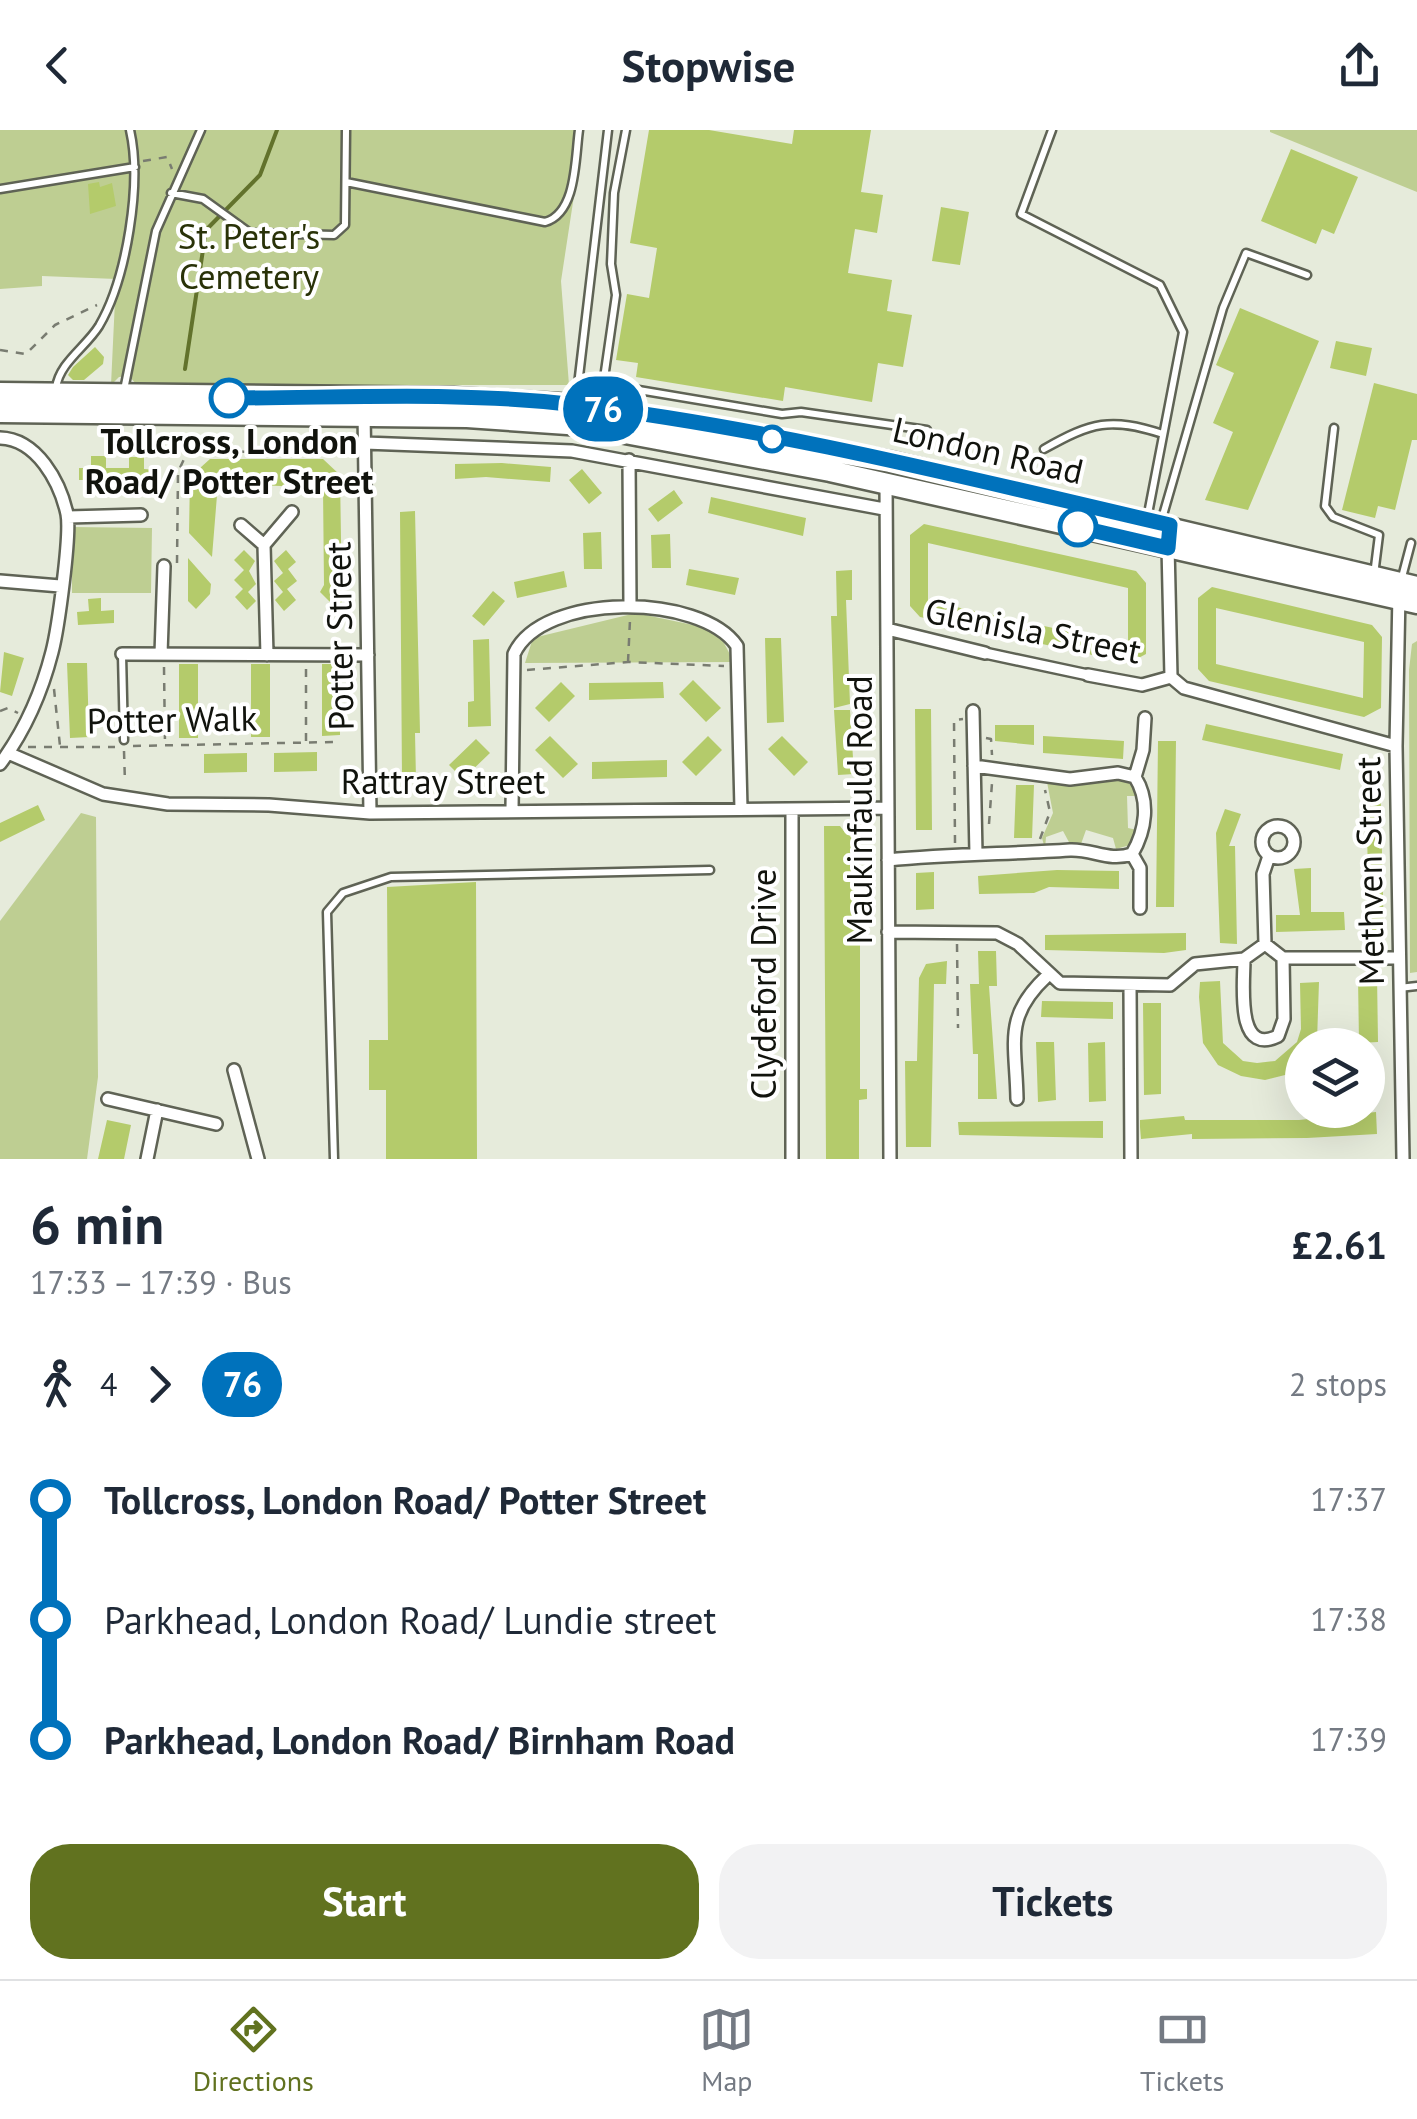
<!DOCTYPE html>
<meta charset="utf-8">
<style>
body{margin:0;font-family:"PT Sans",sans-serif;background:#f2f2f3;color:#1f2937;height:100vh;display:flex;flex-direction:column;font-size:38px;white-space:nowrap}
*{box-sizing:border-box;margin:0}
p{font-size:32px;color:#747a83}
.icon{flex:none;width:55px;height:55px;fill:none;stroke:currentColor;stroke-width:2;stroke-linecap:round;stroke-linejoin:round}
.map{position:relative;height:1029px;overflow:hidden}
.details{display:flex;flex-direction:column;background:#fff;flex:1}
.details>*{flex:none}
.badge{padding:0 20px;border-radius:32px;font-size:35px;line-height:65px}
.buttons{position:absolute;left:1285px;top:898px;display:grid;gap:20px}
.buttons a{display:grid;place-items:center;width:100px;height:100px;border-radius:50%;background:#fff;box-shadow:0 10px 40px #0002;font-size:50px}
.map>.badge{position:absolute;translate:-50% -50%;box-shadow:0 0 0 5px #fff}
.legs{display:flex;align-items:center;gap:15px;height:110px;padding:0 30px;font-size:32px}
.legs p{margin-inline-start:auto}
.summary{display:flex;align-items:center;justify-content:space-between;height:170px;padding:0 30px}
h1{font-size:55px;font-weight:600;line-height:75px}
.cta{display:flex;gap:20px;margin-top:auto;padding:20px 30px}
.cta a{flex:1;height:115px;border-radius:40px;background:#61721f;color:#fff;font-size:40px;font-weight:600;line-height:115px;text-align:center}
.cta a+a{background:#f2f2f3;color:#1f2937}
ul{padding:0 30px;list-style:none}
li{display:flex;align-items:center;gap:35px;height:120px;font-size:38px}
li i{display:grid;place-items:center;width:15px;height:100%;margin:0 12px;background:currentColor}
li i::after{content:'';width:25px;height:25px;margin:-12px;border:8px solid;border-radius:50%;background:#fff}
li p{margin-inline-start:auto}
li:first-child i{background:linear-gradient(#0000 50%,currentColor 0)}
li:last-child i{background:linear-gradient(currentColor 50%,#0000 0)}
header{display:flex;justify-content:space-between;align-items:center;height:130px;padding:0 30px;background:#fff;font-size:45px;font-weight:600}
.dock{display:flex;justify-content:space-around;align-items:center;height:140px;border-top:2px solid #e0e1e3;background:#fff;font-size:28px;color:#747a83}
.dock a{display:grid;justify-items:center;gap:5px}
.dock .current{color:#61721f}
.map>svg:first-child{display:block}
.green{fill:#bece92}
.lines{fill:none;stroke-linecap:round;stroke-linejoin:round}
.stream{stroke:#62722c;stroke-width:4}
.building{fill:#b4cb6b;fill-rule:evenodd}
.service-casing{stroke:#5f6355;stroke-width:11}
.pedestrian-casing{stroke:#5f6355;stroke-width:14}
.minor-casing{stroke:#5f6355;stroke-width:16}
.primary-casing{stroke:#5f6355;stroke-width:25}
.path{stroke:#797c71;stroke-width:2.5;stroke-dasharray:8 8;stroke-linecap:butt}
.service{stroke:#fff;stroke-width:6}
.pedestrian{stroke:#fff;stroke-width:9}
.minor{stroke:#fff;stroke-width:11}
.primary{stroke:#fff;stroke-width:20}
.line-1-casing{stroke:#fff;stroke-width:22}
.line-1{stroke:#0072bc;stroke-width:15}
.stop-1-dot{fill:#fff;stroke:#0072bc;stroke-width:5}
.labels{text-anchor:middle;stroke-width:8;stroke-linejoin:round;paint-order:stroke}
.park-label{font-size:35px;fill:#293208;stroke:#fff}
.stop-label{font-size:35px;font-weight:bold;fill:#11130d;stroke:#fff}
.street-label{font-size:35px;fill:#11130d;stroke:#fff}
</style>
<header><svg class="icon" aria-label="back" viewBox="0 0 24 24"><path d="M15 5l-7 7 7 7"/></svg>Stopwise<svg class="icon" aria-label="share" viewBox="0 0 24 24"><path d="M12 15V3M7 8l5-5 5 5M5 13v7h14v-7"/></svg></header>
<div class="map">
<svg width="1417" height="1029" viewBox="0 0 1417 1029">
<rect width="100%" height="100%" fill="#e6ebdb"/>
<path class="green" d="M0,0H584L561,151L569,255H137L129,246L119,247L111,255L116,149L42,146V156L0,159Z
M1270,0H1417V62L1270,2Z
M72,397L152,398L151,463H72Z
M636,483L717,500L734,532L525,533L533,508Z
M1417,511V842L1410,843L1409,540L1412,514Z
M1116,646L1134,656L1136,666H1127L1128,698L1137,700L1130,715L1116,719L1113,708L1086,700L1081,714H1070L1063,701L1046,707L1045,719L1042,708L1053,683L1046,647Z
M81,683L96,687L98,947L87,1029H0V791Z"/>
<g class="lines">
<path class="stream" d="M185,239L206,100L260,45L277,0"/>
</g>
<path class="building" d="M649,0H709L792,14L794,0H871L861,62L883,65L877,103L855,99L848,143L892,150L887,181L912,185L903,237L878,233L872,272L785,257L783,271L636,247L638,233L616,230L627,164L649,168L657,118L630,113Z
M1291,19L1358,47L1334,104L1322,99L1316,114L1261,91Z
M99,52L100,57L112,53L116,76L90,84L88,54Z
M941,77L969,82L960,135L932,131Z
M1240,178L1319,211L1248,380L1205,370L1233,302L1213,293L1234,243L1216,235Z
M1336,211L1372,218L1366,246L1330,238Z
M95,217L104,227L103,234L84,250H73L68,245L73,237Z
M1374,253L1417,264V310H1412L1395,380L1378,376L1375,388L1342,380Z
M91,326H106V338H129V327H144V339L156,340V350H79V338H91Z
M210,329H323L340,345L342,472L336,478L320,462L324,455L323,358L218,353L212,427L189,403L190,347Z
M502,333L551,337L550,352L486,347L455,349V334Z
M582,339L602,363L589,374L569,350Z
M674,360L683,373L658,392L648,379Z
M711,367L806,388L803,406L708,383Z
M415,381L420,603H415L416,649H402L400,382Z
M924,394L1136,441L1146,453V524L1129,533L920,487L910,476V405ZM928,413L1128,458V514L928,471Z
M601,402L602,439H584L583,403Z
M670,404L671,438H652L651,405Z
M244,420L255,431L249,441L256,454L248,462L256,471L247,480L235,467L243,459L234,450L244,440L234,430Z
M286,420L296,432L288,439L297,451L287,459L296,470L284,481L275,470L283,462L274,451L283,443L274,431Z
M188,428L211,454L210,464L196,479L188,471Z
M689,439L739,448L735,465L686,455Z
M852,440V470H846L850,574L834,578L831,486H837L836,441Z
M564,441L567,457L517,468L514,452Z
M1212,457L1372,495L1382,507L1381,578L1364,587L1209,551L1198,539V468ZM1216,478L1364,512L1363,568L1216,534Z
M493,461L505,471L484,496L472,486Z
M101,468V481L114,480V493L78,495L77,482L89,481L88,469Z
M765,508H781L784,592L767,593Z
M489,509L491,596L468,597V572L474,571L473,510Z
M4,522L24,528L12,566L0,562Z
M67,533H87L89,607L70,608Z
M179,534H198V608H179Z
M251,534H270V607H251Z
M322,534H340V605L322,606Z
M693,550L721,578L706,592L679,564Z
M561,552L575,566L549,592L535,578Z
M663,552L664,568L589,570V553Z
M915,579H931L932,700H916Z
M834,580H850L854,644L838,645Z
M1206,594L1343,624L1340,640L1202,610Z
M995,595H1034V615L995,611Z
M550,606L578,634L563,648L535,620Z
M708,606L722,620L696,646L682,632Z
M782,606L808,632L794,646L768,619Z
M1043,606L1124,611L1123,629L1043,623Z
M476,609L490,623L463,649L449,635Z
M1158,611H1176L1174,777H1156Z
M317,622V641L274,642V623Z
M247,623V642L204,643V624Z
M667,630V647L592,649V632Z
M1365,636H1380L1384,810L1370,811Z
M1016,655H1034L1032,708H1014Z
M38,675L45,690L0,712V693Z
M1225,679L1241,684L1229,716H1235L1237,814L1220,813L1216,703Z
M824,696H840L847,705H860V959H867V969L859,970V1029H826Z
M1311,738V782H1344L1345,800L1276,802V785H1300L1294,739Z
M1057,740L1119,741V759L1049,757L1034,763L979,764L978,746Z
M934,742V779L916,780V743Z
M476,752L477,1029H386V960H369V910H388L387,757Z
M1186,803V820L1164,823L1045,820V805Z
M978,821H996L997,856H989L997,969H978V924H973L970,854H979Z
M947,831L946,854H934L931,1017H906L905,931H917L919,848L926,834Z
M1377,845L1378,912L1359,913L1358,847Z
M1220,851L1223,913L1243,931L1257,933L1275,931L1297,912L1301,899L1300,853L1319,852L1317,911L1302,915V932L1289,944L1265,950L1241,946L1218,935L1203,913L1199,867L1200,852Z
M1042,871L1113,872V889L1041,887Z
M1143,873H1161V964L1144,965Z
M1036,912H1054L1056,970L1038,972Z
M1105,912L1106,971L1089,972L1088,913Z
M1376,982L1377,1004L1307,1008L1192,1009V1004L1141,1009L1140,997V990L1184,986L1185,990H1299Z
M107,990L131,995L124,1029H98Z
M1103,991V1008L959,1005L958,992Z"/>
<g class="lines">
<g class="service-casing">
<path id="service" d="M1052,0L1021,84L1160,155L1183,202L1147,389
M346,52L545,92C577,83 575,28 579,0
M0,59L135,37
M171,63L203,69L250,103L334,105L345,95L346,0
M603,254L782,284L801,282L927,300
M56,258C59,233 86,217 99,196C127,148 142,53 130,0
M124,260L156,101L201,0
M576,272L608,0
M600,276L616,165L611,134L614,63L626,0
M1334,298L1325,376L1333,387L1379,405L1374,445
M1044,319C1092,292 1110,287 1163,304
M1161,392L1223,178L1246,123L1307,145
M1401,451L1411,413
M122,525L124,610
M1399,858L1417,856
M334,1029L327,782L343,763L391,747L710,740"/>
</g>
<g class="pedestrian-casing">
<path id="pedestrian" d="M985,523L1088,545"/>
</g>
<g class="minor-casing">
<path id="minor" d="M364,282L370,683
M0,308C37,309 60,352 67,384C71,405 58,499 52,522C42,561 24,602 0,634
M365,313L572,321L884,379
M629,330L630,473
M886,351L890,1029
M68,387L141,385
M241,395L264,415
M1168,416L1171,547
M0,451L60,456
M1399,463L1396,616L1403,1029
M887,499L985,523
M122,524L368,525
M161,524L164,436
M267,525L264,415L292,382
M1088,545L1142,555L1171,547L1184,558L1396,616
M973,581L976,724
M8,623L103,664L168,674L269,675L370,683L888,678
M1135,647L1143,620L1145,588
M512,679L514,524C542,462 701,463 737,516L741,679
M1262 712a16 16 0 1 1 32 0a16 16 0 1 1-32 0Z
M1132,724L1140,738V778
M888,730C949,724 1010,724 1070,720C1093,719 1109,732 1132,724C1146,700 1150,671 1135,647L1118,643L1070,649L974,636
M888,802L997,803L1018,814L1060,853L1170,855L1195,834L1244,829L1265,814L1283,828H1398
M1265,814L1263,744L1269,726
M1244,829C1244,853 1235,927 1278,906L1284,889L1283,828
M1130,856L1131,1029
M234,940L258,1029
M108,969L216,994
M1017,969C1016,912 1003,887 1047,846
M147,1029L157,980
M792,1029V679"/>
</g>
<g class="primary-casing">
<path id="primary" d="M0,263L453,268L576,275L890,332L1417,457
M0,282L467,287L582,295L830,341L1417,473"/>
</g>
<path class="path" d="M143,31L167,27L172,39
M0,220L26,224L55,195L97,175
M177,433L178,342L185,327L203,322L353,321
M628,532L630,490
M164,537L165,614
M306,539V611
M527,540L628,532L724,536
M54,559L60,616
M0,581L8,578L18,583
M986,608L991,609L992,625
M133,616L333,612
M28,617H115
M124,621L125,653
M989,694L992,653
M1040,709L1050,682L1045,660
M955,713L954,590L963,589
M957,814L958,898"/>
<use href="#service" class="service"/>
<use href="#pedestrian" class="pedestrian"/>
<use href="#minor" class="minor"/>
<use href="#primary" class="primary"/>
</g>
<g class="lines">
<g class="line-1-casing">
<path id="line-1" d="M229,268C345,268 462,261 577,275C777,299 975,350 1170,395L1168,418L1078,397"/>
</g>
<use href="#line-1" class="line-1"/>
</g>
<g class="stop-1-dot">
<circle cx="229" cy="268" r="18"/>
<circle cx="772" cy="309" r="12"/>
<circle cx="1078" cy="397" r="18"/>
</g>
<g class="labels">
<g class="park-label">
<text x="249" y="119">St. Peter's<tspan x="249" dy="40">Cemetery</tspan></text>
</g>
<g class="stop-label">
<text x="229" y="324">Tollcross, London<tspan x="229" dy="40">Road/ Potter Street</tspan></text>
</g>
<g class="street-label">
<text transform="translate(988 321) rotate(13)" y="12">London Road</text>
<text transform="translate(1033 501) rotate(11)" y="12">Glenisla Street</text>
<text transform="translate(340 506) rotate(-91)" y="12">Potter Street</text>
<text transform="translate(172 590) rotate(-1)" y="12">Potter Walk</text>
<text x="443" y="664">Rattray Street</text>
<text transform="translate(860 680) rotate(-90)" y="12">Maukinfauld Road</text>
<text transform="translate(1370 741) rotate(-91)" y="12">Methven Street</text>
<text transform="translate(764 854) rotate(-90)" y="12">Clydeford Drive</text>
</g>
</g>
</svg>
<div class="buttons">
<a><svg class="icon" aria-label="layers" viewBox="0 0 24 24"><path d="M12 4l9 5-9 5-9-5zM3 14l9 5 9-5"/></svg></a>
</div>
<b class="badge" style="left:603px;top:279px;background:#0072bc;color:#fff">76</b>
</div>
<section class="details">
<div class="summary"><div><h1>6 min</h1><p>17:33 – 17:39 · Bus</p></div><b>£2.61</b></div>
<div class="legs"><svg class="icon" aria-label="walk" viewBox="0 0 24 24"><circle cx="13" cy="4" r="2"/><path d="M13 8l-2 6 4 7M11 14l-3 7M7 12l3-4h3l4 4"/></svg>4<svg class="icon" aria-label="forward" viewBox="0 0 24 24"><path d="M9 5l7 7-7 7"/></svg><b class="badge" style="background:#0072bc;color:#fff">76</b><p>2 stops</p></div>
<ul>
<li><i style="color:#0072bc"></i><b>Tollcross, London Road/ Potter Street</b><p>17:37</p></li>
<li><i style="color:#0072bc"></i><span>Parkhead, London Road/ Lundie street</span><p>17:38</p></li>
<li><i style="color:#0072bc"></i><b>Parkhead, London Road/ Birnham Road</b><p>17:39</p></li>
</ul>
<div class="cta"><a>Start</a><a>Tickets</a></div>
</section>
<nav class="dock">
<a class="current"><svg class="icon" aria-label="directions" viewBox="0 0 24 24"><path d="M12 3l9 9-9 9-9-9zM9 14v-3h6M13 9l2 2-2 2"/></svg>Directions</a>
<a><svg class="icon" aria-label="map" viewBox="0 0 24 24"><path d="M3 6l6-2 6 2 6-2v14l-6 2-6-2-6 2zM9 4v14M15 6v14"/></svg>Map</a>
<a><svg class="icon" aria-label="tickets" viewBox="0 0 24 24"><path d="M3 7h18v10H3zM15 7v10"/></svg>Tickets</a>
</nav>
